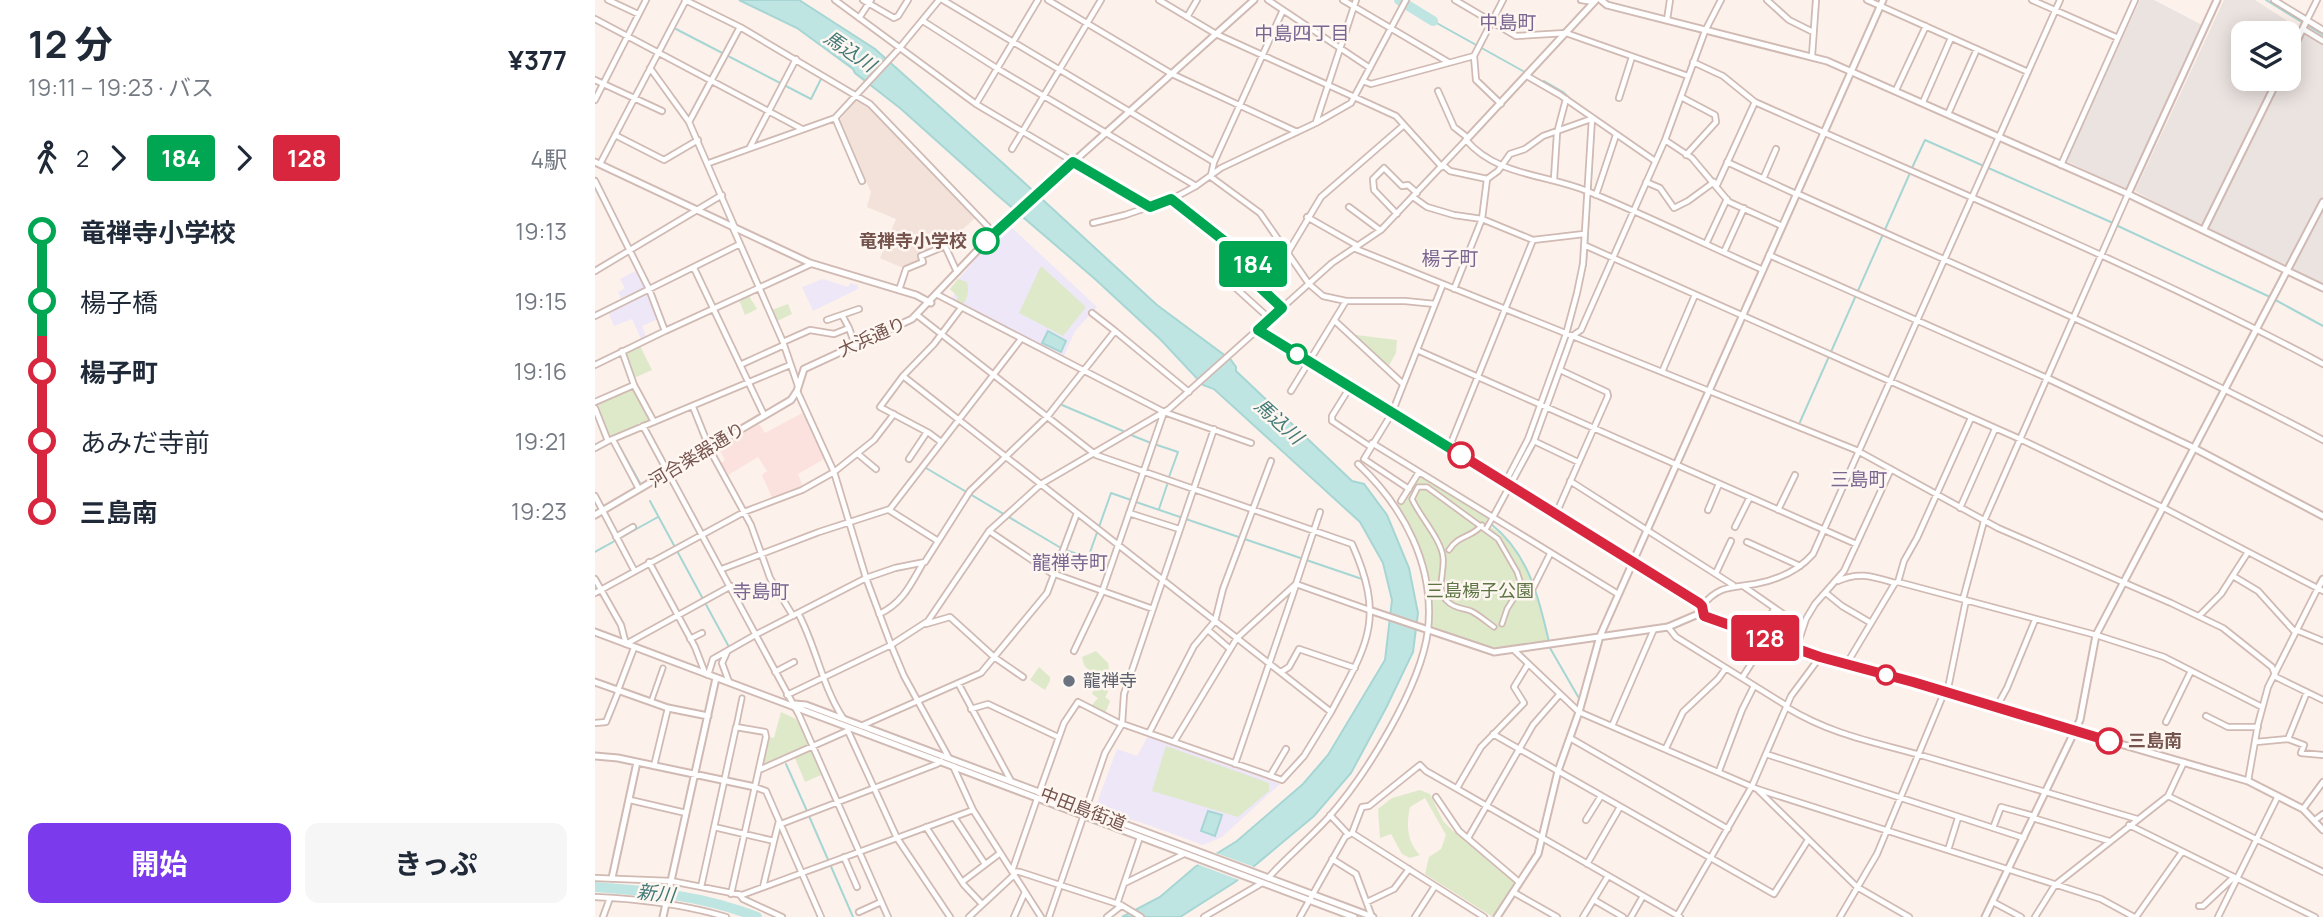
<!DOCTYPE html>
<html lang="ja">
<meta charset="utf-8">
<style>
body{margin:0;font-family:Manrope,"Noto Sans JP",sans-serif;background:#f6f6f7;color:#1f2937;height:100vh;display:flex;flex-direction:column;font-size:26px;white-space:nowrap}
*{box-sizing:border-box;margin:0}
p{font-size:23px;color:#747a83}
.icon{flex:none;width:38px;height:38px;fill:none;stroke:currentColor;stroke-width:2;stroke-linecap:round;stroke-linejoin:round}
.map{position:relative;flex:1;overflow:hidden}
.sheet{display:flex;flex-direction:column;background:#fff;width:595px}
.sheet>*{flex:none}
.badge{padding:0 14px;border-radius:5px;font-size:24px;line-height:46px}
.controls{position:absolute;left:1636px;top:21px;display:grid;gap:14px}
.controls a{display:grid;place-items:center;width:70px;height:70px;border-radius:14px;background:#fff;box-shadow:0 4px 18px #0003;font-size:35px}
.map>.badge{position:absolute;translate:-50% -50%;box-shadow:0 0 0 4px #fff}
.legs{display:flex;align-items:center;gap:10px;height:77px;padding:0 28px;font-size:23px}
.legs p{margin-inline-start:auto}
.headline{display:flex;align-items:center;justify-content:space-between;height:119px;padding:0 28px}
h1{font-size:38px;font-weight:700;line-height:52px}
.action{display:flex;gap:14px;margin-top:auto;padding:14px 28px}
.action a{flex:1;height:80px;border-radius:14px;background:#7c3aed;color:#fff;font-size:28px;font-weight:700;line-height:80px;text-align:center}
.action a+a{background:#f6f6f7;color:#1f2937}
ul{padding:0 28px;list-style:none}
li{display:flex;align-items:center;gap:24px;height:70px;font-size:26px}
li i{display:grid;place-items:center;width:10px;height:100%;margin:0 9px;background:currentColor}
li i::after{content:'';width:18px;height:18px;margin:-9px;border:5px solid;border-radius:50%;background:#fff}
li p{margin-inline-start:auto}
li:first-child i{background:linear-gradient(#0000 50%,currentColor 0)}
li:last-child i{background:linear-gradient(currentColor 50%,#0000 0)}
main{display:flex;flex:1;min-height:0}
.map>svg:first-child{display:block}
.residential{fill:#f3e2d9}
.commercial{fill:#fbe2df}
.industrial{fill:#ebe3e0;fill-rule:evenodd}
.education{fill:#eee7f8}
.green{fill:#dde9c9}
.water{fill:#bfe5e3;stroke:#a6d6d4;stroke-width:2}
.pier{fill:#fcf1eb}
.lines{fill:none;stroke-linecap:round;stroke-linejoin:round}
.stream{stroke:#a6d6d4;stroke-width:2}
.river{stroke:#bfe5e3;stroke-width:10}
.pedestrian-casing{stroke:#d0bab3;stroke-width:7}
.minor-casing{stroke:#d0bab3;stroke-width:8}
.tertiary-casing{stroke:#d0bab3;stroke-width:9}
.pedestrian{stroke:#fff;stroke-width:3.5}
.minor{stroke:#fff;stroke-width:4.5}
.tertiary{stroke:#fff;stroke-width:5}
.line-1-casing{stroke:#fff;stroke-width:16}
.line-2-casing{stroke:#fff;stroke-width:16}
.line-1{stroke:#00a651;stroke-width:10}
.line-2{stroke:#d7263d;stroke-width:10}
.stop-1-dot{fill:#fff;stroke:#00a651;stroke-width:3.5}
.stop-2-dot{fill:#fff;stroke:#d7263d;stroke-width:3.5}
.worship-dot{fill:#6b7280;stroke:#fef6f1;stroke-width:2.5}
.labels{text-anchor:middle;stroke-width:5;stroke-linejoin:round;paint-order:stroke}
.stop-label{font-size:18px;font-weight:bold;fill:#76544e;stroke:#fef6f1;text-anchor:end}
.street-label{font-size:18px;fill:#76544e;stroke:#fef6f1}
.park-label{font-size:18px;fill:#5d7544;stroke:#fef6f1}
.worship-label{font-size:18px;fill:#5b616d;stroke:#fef6f1;text-anchor:start}
.neighbourhood-label{font-size:19px;fill:#7a6691;stroke:#fef6f1}
.water-label{font-size:19px;font-style:italic;fill:#427a78;stroke:#fef6f1}
</style>
<main>
<section class="sheet">
<div class="headline"><div><h1>12 分</h1><p>19:11 – 19:23 · バス</p></div><b>¥377</b></div>
<div class="legs"><svg class="icon" aria-label="walk" viewBox="0 0 24 24"><circle cx="13" cy="4" r="2"/><path d="M13 8l-2 6 4 7M11 14l-3 7M7 12l3-4h3l4 4"/></svg>2<svg class="icon" aria-label="forward" viewBox="0 0 24 24"><path d="M9 5l7 7-7 7"/></svg><b class="badge" style="background:#00a651;color:#fff">184</b><svg class="icon" aria-label="forward" viewBox="0 0 24 24"><path d="M9 5l7 7-7 7"/></svg><b class="badge" style="background:#d7263d;color:#fff">128</b><p>4駅</p></div>
<ul>
<li><i style="color:#00a651"></i><b>竜禅寺小学校</b><p>19:13</p></li>
<li><i style="color:#00a651"></i><span>楊子橋</span><p>19:15</p></li>
<li><i style="color:#d7263d"></i><b>楊子町</b><p>19:16</p></li>
<li><i style="color:#d7263d"></i><span>あみだ寺前</span><p>19:21</p></li>
<li><i style="color:#d7263d"></i><b>三島南</b><p>19:23</p></li>
</ul>
<div class="action"><a>開始</a><a>きっぷ</a></div>
</section>
<div class="map">
<svg width="1728" height="917" viewBox="0 0 1728 917">
<rect width="100%" height="100%" fill="#fcf1eb"/>
<path class="residential" d="M263,98L277,107L380,218L367,230L365,241L352,245L349,243L324,255L325,261L308,268L285,258L301,219L272,207L276,192L244,121Z"/>
<path class="commercial" d="M209,412L231,458L203,474L208,487L177,498L167,475L172,471L163,457L133,475L126,463L130,460L124,449L164,424L170,433Z"/>
<path class="industrial" d="M1545,0H1559L1609,26L1532,190L1471,161Z
M1629,0H1660L1728,44V285L1617,233L1540,191ZM1648,33H1694V79H1648Z"/>
<path class="education" d="M414,225L502,307L480,331L468,358L356,299L360,294L355,289L389,249Z
M42,270L51,288L27,300L23,292L30,288L25,279Z
M228,279L253,287L255,283L263,285V289L218,311L207,287Z
M53,292L63,319L47,326L51,337L46,339L37,319L19,326L13,311Z
M553,736L685,784L627,837L608,845L545,822L499,811L522,749L542,756Z"/>
<path class="green" d="M446,266L491,307L468,336L424,313Z
M363,279L372,282C374,291 373,297 368,305L361,301L363,297L355,289Z
M154,296L162,309L150,315L144,300Z
M193,304L197,314L182,321L177,310Z
M761,335L802,340L801,353L793,367L759,338Z
M45,346L57,370L39,378L30,353Z
M38,387L55,421L18,438L15,436L3,404Z
M826,476L898,520L894,526C935,550 943,600 954,642L896,649L839,631L836,627L826,556L803,505L808,503Z
M501,651L513,663L514,668L508,674L513,692L510,697L515,701L510,714L496,706L503,698L497,694L500,687L494,679L498,675L489,665L487,657Z
M444,667L455,677V681L450,690L435,680Z
M186,712L201,719L214,743L213,746L171,764L169,761L175,737L179,738Z
M571,746L674,783V791L643,817L557,791Z
M216,751L226,775L210,782L200,758Z
M825,790L835,794L848,821L857,830L920,883L898,917L830,874L834,857L846,849L851,835L830,798L815,807C811,825 812,842 825,855L815,858L807,854L796,834L785,838L783,809L797,798Z"/>
<path class="water" d="M144,0H204L280,49L411,166L562,305L636,360L641,367V371L757,481L769,484L792,515L814,568L823,613L818,652L791,708L756,773L719,816L640,882L585,917H527L565,897L600,867L642,841L708,784L733,755L790,660L797,600L788,563L765,522L619,389L608,385L566,340L500,279L400,193L305,108L260,73L258,69L202,28Z
M453,331L471,341L466,352L447,343Z
M613,811L627,815L620,836L606,831Z"/>
<path class="pier" d="M618,852L662,868L647,881L599,863Z"/>
<g class="lines">
<path class="stream" d="M1671,0L1728,35
M838,21L928,71
M81,29L216,99L226,79
M949,81L968,92L982,105
M1317,168L1330,140L1518,223
M1523,226L1675,297L1728,326
M975,330L991,264L999,128
M467,405L528,431
M1205,422L1315,173
M536,435L556,443
M935,440L972,339
M22,442L45,483
M562,445L583,452L574,477
M331,468L466,548
M55,501L134,647
M541,502L767,579
M564,509L572,485
M899,511L933,445
M896,524C934,554 944,598 954,642
M471,550L493,558L516,493L536,500
M0,552L63,517
M955,648L985,700
M191,764L212,811
M214,816L258,917"/>
<path class="river" d="M804,0L838,21
M0,887C56,891 109,896 162,917"/>
<g class="pedestrian-casing">
<path id="pedestrian" d="M891,529L898,517
M854,550C864,534 877,538 887,525
M899,627C892,622 884,615 876,611C867,608 858,608 851,600C841,587 850,571 848,557C846,539 825,517 817,499L823,487H832L903,539L922,572L925,581L924,590L912,609L907,624
M56,702L68,668
M141,727L147,698"/>
</g>
<g class="minor-casing">
<path id="minor" d="M13,0L43,14
M90,0L145,27L275,104L399,233
M240,0L381,104L555,207
M268,0L299,18L303,16L313,0
M348,0L619,162
M453,0L577,74L702,132
M564,0L621,34L801,116L847,167
M673,0L775,68
M748,0L853,62
M860,0L921,36L971,33L1093,76
M986,0L999,2
M1172,0L1194,20L1218,32
M1272,0L1433,72
M1437,0L1523,38
M1679,0L1728,30
M592,17L602,0
M264,18L276,0
M0,19L207,129
M1072,20L1075,0
M1712,20L1722,0
M328,21L403,69L601,186
M1708,29L1728,41
M879,56L881,80L906,104
M1217,56L1221,0
M1098,62L1128,76L1160,102C1350,187 1544,266 1728,364
M55,68L94,122
M932,76L965,95L1060,161
M0,80L67,111
M768,81L776,84L879,56L908,0
M1301,90L1331,26
M843,91L859,127L873,138
M1086,97L1120,115L1121,122L1091,155
M1024,98L1037,57
M0,100L51,0
M1328,102L1356,38
M381,104L443,0
M1353,114L1382,49
M240,118L302,51L344,0
M721,122L761,0
M20,135L69,160L103,140
M1070,140L1097,158L1134,202L1187,226
M155,147L201,59
M417,149L506,0
M1132,162L1201,194
M114,163L240,118L267,181
M5,164L91,0
M848,165L855,171L892,179L887,219L859,289
M1466,165L1540,0
M616,175L619,162L688,10
M616,177L665,213L714,284L728,296L751,301H810L840,304
M892,179L903,171L915,154L930,149L948,136L996,119
M959,179L962,133L971,99
M1168,179L1181,149
M0,181L54,289L70,331L216,264
M1051,182L1065,188L1079,208L1093,201L1119,182
M1122,185L1160,102
M1201,193C1378,273 1557,349 1728,440
M1001,195L1021,135
M818,197L832,207L859,215L887,219L938,240L989,234
M577,199L661,266L653,276L687,308
M754,207L785,230
M802,214L779,190L778,179L789,168L807,186L813,185L822,193
M712,217L763,246
M498,223L530,215L577,199L601,186L626,168L721,123L756,103L811,0
M138,228L188,342L203,386
M140,228L94,122L145,27
M1111,244L1132,199
M989,245L1425,439L1567,507L1728,591
M761,249L1261,450L1403,528L1576,603L1628,628L1677,667L1681,677L1728,700
M1129,252L1149,208
M692,254L726,197L809,125
M1174,255L1452,378
M99,268L169,415
M0,271L127,195
M632,280L675,319
M304,290L311,269L328,262L326,256L350,246L362,272
M343,295L569,412L656,443
M366,308L339,344L308,376L736,712L709,756L687,780L522,722L483,702L469,723L444,793
M497,313L520,331
M247,315L254,328
M322,315L501,455L757,544C791,620 772,645 736,712
M0,316L145,244
M232,320L264,309
M740,321L808,384
M663,330L1104,603L1107,606L1109,616
M188,342L215,330L239,334L254,328L260,345
M822,350L1261,544
M27,351L39,385L59,422
M0,365L70,331
M145,365L189,345
M1067,372L1100,295
M308,376L285,407L334,433L346,442
M755,387L737,416V421L776,447
M202,391L239,472L271,578L296,645L309,676L354,758
M696,391L751,301
M0,402L39,385
M98,407L116,452L156,525L175,578L198,616
M0,408L13,441
M48,426L204,715L293,917
M18,440L44,489
M939,441L983,462
M777,443L1023,594
M0,448L13,441L195,365
M854,448L938,240
M263,454L281,469
M314,459L332,432
M975,481L1138,585
M910,483L933,439L971,334L982,293L988,264L997,118
M814,489L769,459L797,413L848,284
M0,496L39,570
M806,501L824,472
M1365,508L1400,429
M294,510L343,541
M1113,510L1124,484
M1183,510L1200,475
M725,512L701,584L777,611
M534,513L584,529
M961,514L1013,396L1012,392L965,370
M898,517L939,441L977,336L986,330L1070,140L1110,31L1126,0
M1140,527L1155,497
M394,531L459,575
M21,537L38,527
M1152,542L1205,566
M54,562L100,647L110,673
M127,569L224,532L295,509L426,339
M1121,573L1136,541
M460,574L558,609
M1638,576L1663,591L1700,632
M0,579L26,625L31,644L136,586
M1243,581C1264,571 1279,577 1300,583
M1303,582L1501,635L1569,657L1667,707
M1148,586L1207,627
M0,593L149,512L207,490L239,472L279,440L299,414
M1231,593L1247,606L1276,623
M935,594L955,554
M1368,599L1389,521L1533,194
M1107,606C1124,585 1136,588 1160,584C1182,580 1203,571 1218,554L1465,0
M203,613C221,646 227,686 248,718
M284,614C307,604 316,584 328,563
M1604,616L1626,594L1653,552
M331,624L355,617L399,657L428,677
M1073,627L1081,637L1192,706
M613,630L635,649
M1701,630L1728,641
M95,639L107,633
M1176,640L1178,633L1170,625L1179,609
M1201,649L1211,619L1220,604L1249,571L1296,469
M479,651L507,592L569,412
M920,651L984,712L1162,789L1506,899L1539,917
M132,652L127,663L134,682
M1251,665L1300,583L1303,582L1309,561L1322,538L1376,418
M180,672L199,662
M686,672L694,667L704,649L760,668
M113,675L118,659L162,634L271,578L300,568L330,562L375,491L452,417L520,331L594,392
M1147,678L1172,639
M363,683L416,781
M23,690L39,648
M1352,693L1371,600
M192,695L296,645L333,621L394,531L446,484L574,409L737,263L786,230L871,140C902,176 950,174 992,191C1051,215 1109,244 1168,270
M1191,707C1239,736 1280,742 1332,757C1402,778 1472,798 1542,819
M1401,708L1412,688L1440,620
M376,709L393,704L463,737
M1611,716L1633,727H1663
M1571,722L1596,671
M0,723L11,722L24,690
M266,726L386,673L452,593L482,513
M1017,726L1059,629
M254,728L253,731L302,838L355,917
M554,733L599,646L620,621L628,589L676,461
M898,734L1179,894L1213,840
M975,738L1133,829
M1693,739L1712,692
M579,742L642,638L701,584
M1661,742L1693,739L1709,745L1706,753L1728,755
M1071,748L1088,712L1123,679L1131,668
M1171,754L1429,838
M640,764L701,585
M59,766L73,708
M358,766L378,810L446,917
M164,770L252,731
M1124,771L1147,710L1159,686
M675,776L691,749
M1653,781L1663,724L1673,687L1723,588
M160,787L171,791L226,917
M862,788L886,747L929,703L919,687L933,664
M1162,789L1262,887L1314,917
M1573,796L1728,872
M841,797L864,831L924,882
M442,799L417,871L425,872L526,905L546,917
M35,800L91,813
M1708,809L1728,782
M735,815L753,834
M359,817L390,864
M1438,818L1514,841
M991,820L1006,796
M1720,820L1728,814
M186,824L342,764L346,761
M1534,825L1720,917
M119,827L179,841L168,887
M331,827L369,885L387,904
M1398,828L1406,807L1439,816
M757,833L889,917
M873,838L938,725L965,694
M179,841L184,821
M1353,850L1363,818
M249,857L262,887
M737,859L761,874L777,917
M992,864L1025,807
M0,878L76,881L147,895L378,810
M673,878C692,857 714,839 733,818C771,775 826,687 833,630C840,566 809,507 763,464
M367,882L404,854
M530,883L589,854
M106,887L141,727L170,732L171,737L136,894
M918,892L962,917
M145,895L148,899L187,917
M0,897C45,899 88,904 131,917
M999,900L1028,917
M772,902L799,889L814,869
M1398,902L1426,917
M522,904L545,837
M1604,906H1608L1639,877
M264,912L286,902
M1082,916L1157,786L1196,696L1225,657
M8,917L15,898
M374,917L419,875
M419,917L430,892
M454,917L510,753L527,724L529,694L619,429
M512,917L526,906
M609,917L667,883
M705,917L750,837L757,833L767,807L774,806L825,765L831,771L1085,917
M820,917L840,886
M988,917L1013,876
M1036,917L1048,896
M1245,917L1282,854L1349,693
M1440,917L1460,885L1573,796L1589,762
M1541,917L1587,852
M1623,917L1683,796"/>
</g>
<g class="tertiary-casing">
<path id="tertiary" d="M1006,0L1012,5L1232,61L1533,194L1728,288
M1694,57L1712,20
M871,140L1001,0
M0,162L215,263L321,295L336,303
M1533,194L1622,0
M1609,229L1683,79
M1452,378L1599,448L1728,516
M0,515L196,400L202,391L209,369L317,319L399,233L659,0
M1723,588L1728,579
M777,611L899,652L1073,627L1101,615L1109,616L1225,657L1653,781L1708,809L1728,830
M0,632L759,917
M0,682L73,708L113,716
M200,704L211,705L778,917
M0,756L23,758L160,787
M17,878L42,762
M68,917L121,678
M902,917L943,854L963,771L984,712L1005,636L1288,0
M1390,917L1485,720L1501,635L1728,202"/>
</g>
<use href="#pedestrian" class="pedestrian"/>
<use href="#minor" class="minor"/>
<use href="#tertiary" class="tertiary"/>
</g>
<g class="lines">
<g class="line-1-casing">
<path id="line-1" d="M391,241L478,162L555,207L576,199L661,266L653,276L687,308L663,330L866,455"/>
</g>
<g class="line-2-casing">
<path id="line-2" d="M866,455L1104,603L1107,606L1109,616L1225,657L1318,682L1514,741"/>
</g>
<use href="#line-1" class="line-1"/>
<use href="#line-2" class="line-2"/>
</g>
<g class="stop-1-dot">
<circle cx="391" cy="241" r="12"/>
<circle cx="702" cy="354" r="9"/>
</g>
<g class="stop-2-dot">
<circle cx="866" cy="455" r="12"/>
<circle cx="1291" cy="675" r="9"/>
<circle cx="1514" cy="741" r="12"/>
</g>
<circle class="worship-dot" cx="474" cy="681" r="7"/>
<g class="labels">
<g class="stop-label">
<text x="372" y="247">竜禅寺小学校</text>
<text x="1533" y="747" text-anchor="start">三島南</text>
</g>
<g class="street-label">
<text transform="translate(277 337) rotate(-24)" y="6">大浜通り</text>
<text transform="translate(102 455) rotate(-31)" y="6">河合楽器通り</text>
<text transform="translate(488 809) rotate(21)" y="6">中田島街道</text>
</g>
<g class="park-label">
<text x="885" y="597">三島楊子公園</text>
</g>
<g class="worship-label">
<text x="488" y="687">龍禅寺</text>
</g>
<g class="neighbourhood-label">
<text x="913" y="29">中島町</text>
<text x="707" y="40">中島四丁目</text>
<text x="855" y="265">楊子町</text>
<text x="1264" y="486">三島町</text>
<text x="475" y="569">龍禅寺町</text>
<text x="166" y="598">寺島町</text>
</g>
<g class="water-label">
<text transform="translate(255 51) rotate(34)" y="7">馬込川</text>
<text transform="translate(684 421) rotate(42)" y="7">馬込川</text>
<text transform="translate(61 893) rotate(6)" y="7">新川</text>
</g>
</g>
</svg>
<div class="controls">
<a><svg class="icon" aria-label="layers" viewBox="0 0 24 24"><path d="M12 4l9 5-9 5-9-5zM3 14l9 5 9-5"/></svg></a>
</div>
<b class="badge" style="left:658px;top:264px;background:#00a651;color:#fff">184</b>
<b class="badge" style="left:1170px;top:638px;background:#d7263d;color:#fff">128</b>
</div>
</main>
